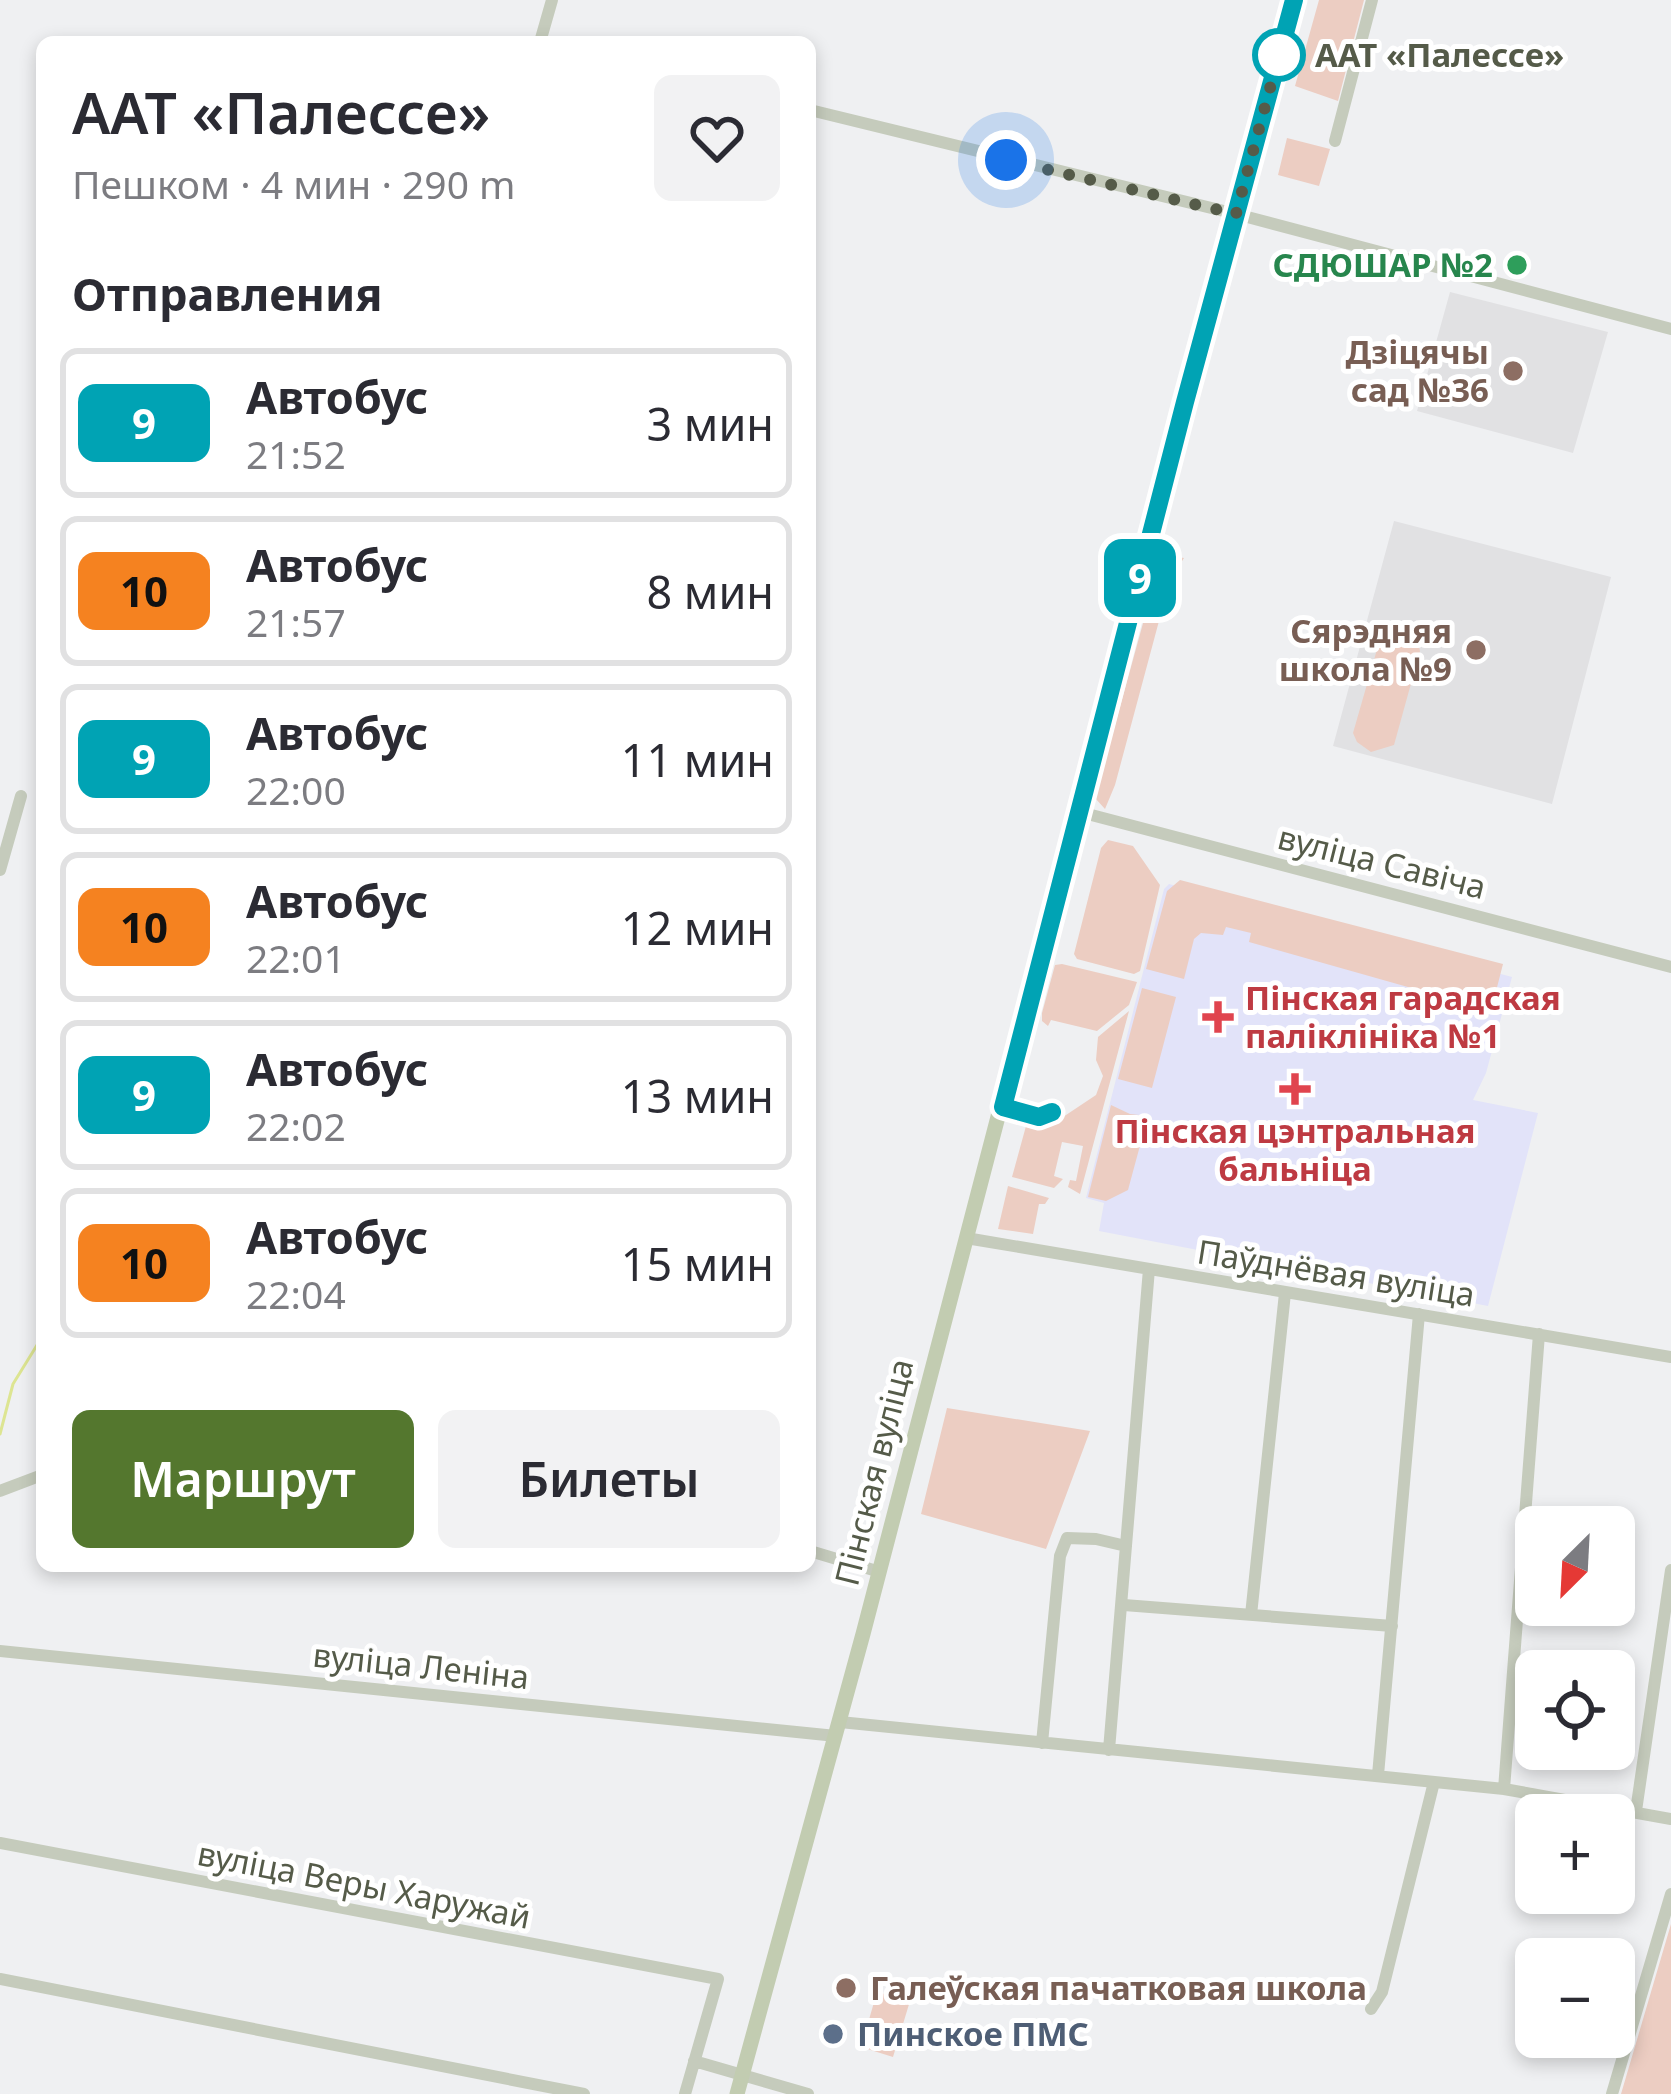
<!DOCTYPE html>
<html lang="ru">
<meta charset="utf-8">
<style>
body{margin:0;font-family:"Noto Sans",sans-serif;background:#f2f2f3;color:#2b2b33;height:100vh;display:flex;flex-direction:column;font-size:45px;white-space:nowrap}
*{box-sizing:border-box;margin:0}
p{font-size:39px;color:#7c7c81}
.icon{flex:none;width:66px;height:66px;fill:none;stroke:currentColor;stroke-width:2;stroke-linecap:round;stroke-linejoin:round}
.map{position:relative;flex:1;overflow:hidden}
.panel{position:absolute;left:36px;top:36px;width:780px;height:1536px;display:flex;flex-direction:column;background:#fff;border-radius:18px;box-shadow:0 6px 18px #0003}
.panel>*{flex:none}
.badge{padding:0 24px;border-radius:18px;font-size:42px;line-height:78px}
.needle{width:78px;rotate:204deg}
.controls{position:absolute;left:1515px;top:1506px;display:grid;gap:24px}
.controls a{display:grid;place-items:center;width:120px;height:120px;border-radius:18px;background:#fff;box-shadow:0 6px 18px #0003;font-size:60px}
.you{position:absolute;width:60px;height:60px;margin:-30px;border:9px solid #fff;border-radius:50%;background:#1a73e8;box-shadow:0 0 0 18px #1a73e833}
.map>.badge{position:absolute;translate:-50% -50%;box-shadow:0 0 0 6px #fff}
h2{padding:0 36px;font-size:45px;line-height:108px}
.round{display:grid;place-items:center;flex:none;width:126px;height:126px;border-radius:18px;background:#f2f2f3}
.overview{display:flex;align-items:center;justify-content:space-between;height:204px;padding:0 36px}
h1{font-size:57px;font-weight:600;line-height:90px}
.primary-button{display:flex;gap:24px;margin-top:auto;padding:24px 36px}
.primary-button a{flex:1;height:138px;border-radius:18px;background:#54772e;color:#fff;font-size:48px;font-weight:600;line-height:138px;text-align:center}
.primary-button a+a{background:#f2f2f3;color:#2b2b33}
ul{padding:0;list-style:none}
li{display:flex;align-items:center;gap:36px;height:150px;margin:0 24px 18px;padding:0 12px;border:6px solid #e1e1e2;border-radius:18px}
li div{flex:1}
li b{display:block;font-size:45px}
li em{font-style:normal}
li .badge{min-width:132px;font-weight:700;text-align:center}
.map>svg:first-child{display:block}
.education{fill:#e1e1e3}
.medical{fill:#e2e3f9}
.green{fill:#eccdc2}
.lines{fill:none;stroke-linecap:round;stroke-linejoin:round}
.stream{stroke:#dde592;stroke-width:3}
.minor{stroke:#c5cbbc;stroke-width:12}
.major{stroke:#c2ccb1;stroke-width:15}
.line-casing{stroke:#fff;stroke-width:27}
.line{stroke:#00a3b4;stroke-width:18}
.walk{stroke:#555b49;stroke-width:12;stroke-dasharray:0 21.6}
.stop-dot{fill:#fff;stroke:#00a3b4;stroke-width:6}
.leisure-dot{fill:#2e9e5b;stroke:#fff;stroke-width:4.5}
.education-dot{fill:#8d6e63;stroke:#fff;stroke-width:4.5}
.health-dot{fill:#e0444e;stroke:#fff;stroke-width:4.5}
.service-dot{fill:#5c6f8a;stroke:#fff;stroke-width:4.5}
.labels{text-anchor:middle;stroke-width:10;stroke-linejoin:round;paint-order:stroke}
.stop-label{font-size:33px;font-weight:bold;fill:#555b49;stroke:#fff;text-anchor:start}
.leisure-label{font-size:33px;font-weight:bold;fill:#27864d;stroke:#fff;text-anchor:end}
.education-label{font-size:33px;font-weight:bold;fill:#785e54;stroke:#fff;text-anchor:end}
.street-label{font-size:33px;fill:#555b49;stroke:#fff}
.health-label{font-size:33px;font-weight:bold;fill:#be3a42;stroke:#fff;text-anchor:start}
.service-label{font-size:33px;font-weight:bold;fill:#4e5e75;stroke:#fff;text-anchor:start}
</style>
<div class="map">
<svg width="1671" height="2094" viewBox="0 0 1671 2094">
<rect width="100%" height="100%" fill="#eff0f2"/>
<path class="education" d="M1450,292L1608,332L1573,453L1417,411Z
M1394,521L1611,577L1552,804L1333,746Z"/>
<path class="medical" d="M1169,884L1512,977L1486,1073L1473,1100L1538,1113L1488,1306L1099,1231L1104,1203L1086,1198L1164,889Z"/>
<path class="green" d="M1319,0H1364L1338,101L1295,86Z
M1287,138L1330,149L1319,186L1278,175Z
M1162,554L1184,558L1170,580L1115,785L1105,809L1095,798Z
M1399,627L1416,635L1420,651L1394,745L1371,752L1357,742L1353,733L1380,639L1386,631Z
M1108,840L1133,846L1160,885L1140,971L1134,974L1077,959L1074,954L1101,848Z
M1180,880L1503,964L1493,1003L1489,1007L1475,1006L1249,942L1251,933L1226,927L1223,935L1201,933L1194,939L1184,979L1146,969L1167,891Z
M1062,964L1137,982L1129,1005L1097,1031L1051,1020L1048,1026L1042,1021V1013L1055,965Z
M1142,988L1176,997L1152,1088L1118,1079Z
M1129,1011L1080,1194L1068,1187L1070,1180L1076,1181L1083,1146L1062,1142L1054,1176L1063,1179L1054,1188L1012,1177L1026,1126L1048,1127L1096,1095L1103,1076L1096,1060L1098,1037Z
M1111,1105L1130,1114L1148,1116L1128,1190L1106,1201L1088,1197Z
M1008,1186L1049,1198L1045,1204H1039L1033,1234L998,1229Z
M947,1408L1090,1431L1046,1549L921,1514Z
M1671,1924V2094H1621Z
M877,1992L910,2001L893,2057L861,2047Z"/>
<g class="lines">
<path class="stream" d="M0,1434L13,1384L42,1337"/>
<path class="minor" d="M540,42L552,0
M810,110L1236,214L1671,329
M1335,141L1372,0
M1080,812L1671,967
M0,870L21,796
M966,1238L1671,1357
M0,1491L42,1475
M810,1551L880,1572
M1124,1605L1392,1626
M1251,1615L1285,1293
M0,1651L836,1736
M840,1722L1504,1789L1671,1819
M1042,1743L1060,1556L1067,1538L1096,1539L1126,1546
M1109,1750L1149,1269
M1378,1775L1419,1314
M1504,1789L1539,1334
M1636,1811L1671,1570
M0,1843L718,1979L685,2094
M0,1979L584,2094
M1371,2009L1382,1992L1434,1782
M694,2061L808,2094
M1612,2094L1671,1894"/>
<path class="major" d="M737,2094L863,1634L1178,427L1294,0"/>
</g>
<g class="lines">
<g class="line-casing">
<path id="line" d="M1052,1112L1039,1117L1003,1107L1185,402L1294,0"/>
</g>
<use href="#line" class="line"/>
<path class="walk" d="M1006,160L1236,214L1279,55"/>
</g>
<circle class="stop-dot" cx="1279" cy="55" r="24"/>
<circle class="leisure-dot" cx="1517" cy="265" r="12"/>
<g class="education-dot">
<circle cx="1513" cy="371" r="12"/>
<circle cx="1476" cy="650" r="12"/>
<circle cx="846" cy="1988" r="12"/>
</g>
<g class="health-dot">
<path d="M1212 999h12v12h12v12h-12v12h-12v-12h-12v-12h12z"/>
<path d="M1289 1071h12v12h12v12h-12v12h-12v-12h-12v-12h12z"/>
</g>
<circle class="service-dot" cx="833" cy="2034" r="12"/>
<g class="labels">
<g class="stop-label">
<text x="1315" y="67">ААТ «Палессе»</text>
</g>
<g class="leisure-label">
<text x="1493" y="277">СДЮШАР №2</text>
</g>
<g class="education-label">
<text x="1489" y="364">Дзіцячы<tspan x="1489" dy="38">сад №36</tspan></text>
<text x="1452" y="643">Сярэдняя<tspan x="1452" dy="38">школа №9</tspan></text>
<text x="870" y="2000" text-anchor="start">Галеўская пачатковая школа</text>
</g>
<g class="street-label">
<text transform="translate(1382 862) rotate(14)" y="12">вуліца Савіча</text>
<text transform="translate(1336 1273) rotate(9)" y="12">Паўднёвая вуліца</text>
<text transform="translate(874 1472) rotate(-76)" y="12">Пінская вуліца</text>
<text transform="translate(421 1666) rotate(6)" y="12">вуліца Леніна</text>
<text transform="translate(364 1885) rotate(11)" y="12">вуліца Веры Харужай</text>
</g>
<g class="health-label">
<text x="1245" y="1010">Пінская гарадская<tspan x="1245" dy="38">паліклініка №1</tspan></text>
<text x="1295" y="1143" text-anchor="middle">Пінская цэнтральная<tspan x="1295" dy="38">бальніца</tspan></text>
</g>
<g class="service-label">
<text x="857" y="2046">Пинское ПМС</text>
</g>
</g>
</svg>
<div class="controls">
<a><svg class="needle" viewBox="-14 -14 28 28"><path d="M0-13l5 13h-10z" fill="#e53935"/><path d="M0 13l5-13h-10z" fill="#7c7c81"/></svg></a>
<a><svg class="icon" aria-label="locate" viewBox="0 0 24 24"><circle cx="12" cy="12" r="6"/><path d="M12 2v4M12 18v4M2 12h4M18 12h4"/></svg></a>
<a>+</a>
<a>−</a>
</div>
<div class="you" style="left:1006px;top:160px"></div>
<b class="badge" style="left:1140px;top:578px;background:#00a3b4;color:#fff">9</b>
<section class="panel">
<div class="overview"><div><h1>ААТ «Палессе»</h1><p>Пешком · 4 мин · 290 m</p></div><a class="round"><svg class="icon" aria-label="heart" viewBox="0 0 24 24"><path d="M12 20l-8-8c-3-5 5-10 8-4 3-6 11-1 8 4z"/></svg></a></div>
<h2>Отправления</h2>
<ul>
<li><span class="badge" style="background:#00a3b4;color:#fff">9</span><div><b>Автобус</b><p>21:52</p></div><em>3 мин</em></li>
<li><span class="badge" style="background:#f58220;color:#111">10</span><div><b>Автобус</b><p>21:57</p></div><em>8 мин</em></li>
<li><span class="badge" style="background:#00a3b4;color:#fff">9</span><div><b>Автобус</b><p>22:00</p></div><em>11 мин</em></li>
<li><span class="badge" style="background:#f58220;color:#111">10</span><div><b>Автобус</b><p>22:01</p></div><em>12 мин</em></li>
<li><span class="badge" style="background:#00a3b4;color:#fff">9</span><div><b>Автобус</b><p>22:02</p></div><em>13 мин</em></li>
<li><span class="badge" style="background:#f58220;color:#111">10</span><div><b>Автобус</b><p>22:04</p></div><em>15 мин</em></li>
</ul>
<div class="primary-button"><a>Маршрут</a><a>Билеты</a></div>
</section>
</div>
